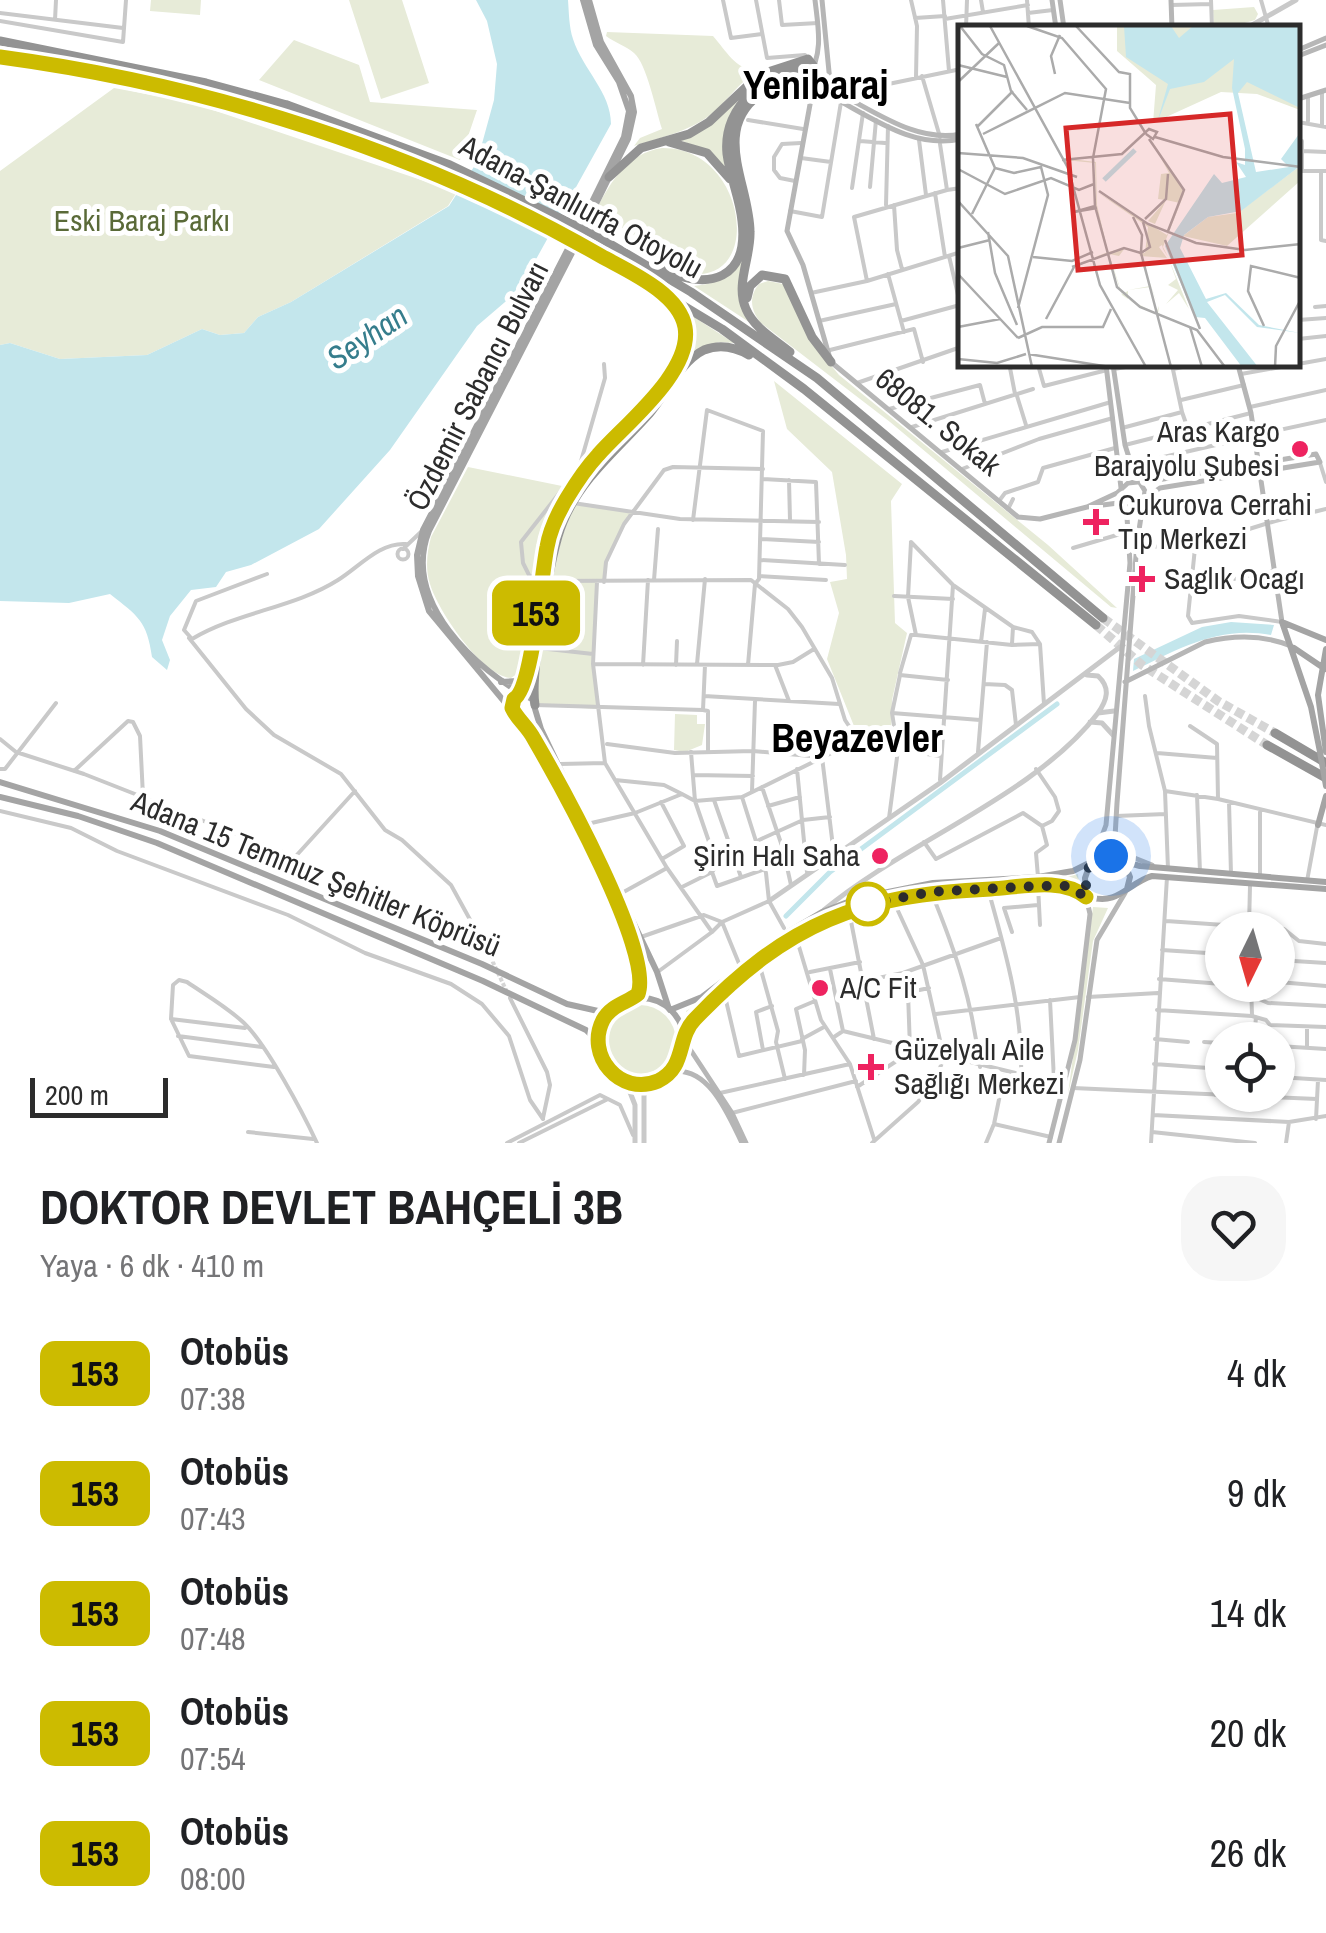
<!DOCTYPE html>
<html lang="tr">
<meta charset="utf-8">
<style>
body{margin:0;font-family:"Archivo Narrow",sans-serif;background:#f6f6f6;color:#202124;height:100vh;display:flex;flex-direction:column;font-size:38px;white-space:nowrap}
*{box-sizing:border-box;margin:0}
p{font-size:32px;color:#757577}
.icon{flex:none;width:55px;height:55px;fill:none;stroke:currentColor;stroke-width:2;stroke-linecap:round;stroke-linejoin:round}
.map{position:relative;height:1143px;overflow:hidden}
.side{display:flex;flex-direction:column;background:#fff;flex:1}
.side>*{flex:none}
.badge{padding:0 20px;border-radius:15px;font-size:35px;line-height:65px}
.needle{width:65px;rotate:185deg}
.controls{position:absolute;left:1205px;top:912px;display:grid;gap:20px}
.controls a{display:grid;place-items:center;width:90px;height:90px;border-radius:50%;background:#fff;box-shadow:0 2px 8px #0004;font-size:50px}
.scale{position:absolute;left:30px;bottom:25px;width:138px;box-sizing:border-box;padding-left:10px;border:5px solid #2c2c2c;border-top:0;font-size:28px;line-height:35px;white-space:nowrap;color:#2c2c2c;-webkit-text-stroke:8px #fff;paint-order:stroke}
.you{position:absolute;width:50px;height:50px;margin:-25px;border:8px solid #fff;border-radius:50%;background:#1a73e8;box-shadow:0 0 0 15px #1a73e833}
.map>.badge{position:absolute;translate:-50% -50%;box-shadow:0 0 0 5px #fff}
.round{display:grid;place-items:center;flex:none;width:105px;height:105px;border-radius:40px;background:#f6f6f6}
.summary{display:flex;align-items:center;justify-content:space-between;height:170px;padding:0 40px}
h1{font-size:48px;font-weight:800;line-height:75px}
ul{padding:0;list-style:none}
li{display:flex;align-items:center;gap:30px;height:120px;padding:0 40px}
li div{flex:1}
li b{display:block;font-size:38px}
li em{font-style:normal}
li .badge{min-width:110px;font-weight:700;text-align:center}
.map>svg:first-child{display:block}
.green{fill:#e7ebd8}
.water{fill:#c3e6ec}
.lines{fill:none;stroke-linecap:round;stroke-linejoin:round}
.canal{stroke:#c3e6ec;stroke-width:5}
.minor-tunnel{stroke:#d5d5d5;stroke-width:4;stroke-dasharray:4 2;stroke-linecap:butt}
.primary-tunnel{stroke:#d5d5d5;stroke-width:6;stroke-dasharray:6 3;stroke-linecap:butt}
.motorway-tunnel{stroke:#d5d5d5;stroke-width:9;stroke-dasharray:9 4.5;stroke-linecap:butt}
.minor{stroke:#c9c9c9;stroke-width:4}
.tertiary{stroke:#c9c9c9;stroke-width:5}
.secondary{stroke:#b6b6b6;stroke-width:5}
.primary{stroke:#a4a4a4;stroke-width:6}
.motorway{stroke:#939393;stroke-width:9}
.primary-bridge{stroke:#a4a4a4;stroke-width:6}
.motorway-bridge{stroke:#939393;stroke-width:9}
.line-casing{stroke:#fff;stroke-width:22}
.line{stroke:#cb0;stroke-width:15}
.walk{stroke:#2c2c2c;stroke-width:10;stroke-dasharray:0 18}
.poi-dot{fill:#ee2360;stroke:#fff;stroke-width:4}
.stop-dot{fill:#fff;stroke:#cb0;stroke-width:5}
.labels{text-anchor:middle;stroke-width:10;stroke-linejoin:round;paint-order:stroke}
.street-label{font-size:30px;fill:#2c2c2c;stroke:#fff}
.park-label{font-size:30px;fill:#5a6a38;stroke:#fff}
.poi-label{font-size:30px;fill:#2c2c2c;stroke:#fff;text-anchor:start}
.water-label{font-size:32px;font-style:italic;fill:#357d8c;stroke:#fff}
.district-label{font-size:40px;font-weight:bold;fill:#000;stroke:#fff}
.inset-river{fill:none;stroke:#c3e6ec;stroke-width:5}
.inset-road{fill:none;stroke:#ababab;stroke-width:2.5}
.view{fill:#d62828;fill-opacity:0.15;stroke:#d62828;stroke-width:5}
.inset-edge{fill:none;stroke:#2c2c2c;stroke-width:5}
</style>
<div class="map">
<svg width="1326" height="1143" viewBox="0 0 1326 1143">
<rect width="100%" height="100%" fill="#fff"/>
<path class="green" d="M151,0H201L200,15L150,11Z
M349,0H402L429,83L381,99Z
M1254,7L1258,14L1255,20L1231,27H1214L1213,10Z
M607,32L713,36C727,52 734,67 756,72C739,83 730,97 715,111C692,131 662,137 634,146L640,138L662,129C656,111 647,64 634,53C626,46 614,42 606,36Z
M294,40L359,65L370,102L477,110L460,160L259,80Z
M807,72V80C791,77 777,81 763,90C707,124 747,184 748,232C749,269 730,284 749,322L694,286C824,274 640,99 807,72Z
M771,74C733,94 718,124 725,167L709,151L677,139C714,125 735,88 771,74Z
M114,88L189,102L457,192L448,206L291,302L258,317L244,333L220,335L202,329L147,355L60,359L10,343L0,345V171Z
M662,148C745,147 763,277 696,274L624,229L593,216C608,186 626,153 662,148Z
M768,281L783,284L820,352L839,375L1048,545L1117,608L1111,607L890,422L761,323C751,311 748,297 759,284Z
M680,308L734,343L719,342L703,347L688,359L647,412L601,459L567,508L547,571C552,539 561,512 579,485C605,446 689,381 690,337C690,326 685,318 680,308Z
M774,381L902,484L891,501L895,623L907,633L892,700L891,736L862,734L854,726L827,659L839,613L830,582L847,579L846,555L832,472L787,429Z
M468,467L562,486L561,498L544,542L524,669L511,678C482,676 438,611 430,584C425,569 427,552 431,537Z
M573,503L633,513C617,533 607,556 604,582H597L593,654L597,709L535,705L549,581Z
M675,714L697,715V724H705L702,745L685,752L674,750Z
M1078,874L1079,884C1049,882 1018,885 988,886C846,893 793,924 691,1020L686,1011C727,989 759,953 798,929C879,882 970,886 1060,879Z
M1093,907L1108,908L1093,941L1078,1050L1068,1094Z
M604 1041a36 36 0 1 1 72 0a36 36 0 1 1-72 0Z"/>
<path class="water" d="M476,0H568C569,13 569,27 573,39C583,70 611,92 611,124L519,290L477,326L390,450L319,529L251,565L226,572L216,587L191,590L170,616L162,640L170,660L167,670L152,657C147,621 138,616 110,594L69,603L0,601V345L10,343L60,359L147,355L202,329L220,335L244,333L258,317L291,302L449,206L477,162L494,100L497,64L487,21Z
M1231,622L1274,625L1271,635C1219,625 1178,649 1133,671L1134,659L1202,627Z"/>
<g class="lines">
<path class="canal" d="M786,916L830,872L1057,704"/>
<path class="minor-tunnel" d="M490,956L507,992"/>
<path class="primary-tunnel" d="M571,244L584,218"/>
<path class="motorway-tunnel" d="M1103,618L1218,701L1275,733
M1096,625L1142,665L1267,745"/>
<path class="minor" d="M723,0L731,38L762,34
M756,0L767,58L805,55L808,59
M779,0L782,25L818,23
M911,0L917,26L916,77
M943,0L949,71
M981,0L983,12
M1027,0L1029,28
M1211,0L1212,28
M1261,0L1269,28
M1171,5L1211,4
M0,13L123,28
M1028,13L1053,10
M915,18L945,16
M945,19L1028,5
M55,20L56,0
M0,21L123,42L126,0
M966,28L967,0
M922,76L940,137
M1322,91V126
M840,94L961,69
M1308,96V121
M748,120L803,129
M1298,122L1326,127
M919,140L926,195
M860,141L885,143
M940,144L947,190L961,188
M1302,151V141
M801,158L831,162
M1298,171H1326
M1302,171V151L1326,152
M1321,171V240L1326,241
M795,181L780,178L774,170V157L782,144L801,143
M870,187L876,120
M852,188L863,113
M935,193L945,257
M886,205L888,126
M894,205L897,250L902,269
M958,206L961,220
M790,211L822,217L841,102
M949,256L961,308
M888,274L904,332
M867,281L854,217L947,190
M1298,292V299
M811,293L867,281L961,252
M1315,307L1326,306
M1298,320L1326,318
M819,321L896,304
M901,321L960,305
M1298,339L1326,336
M830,350L914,329L923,362
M1298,364L1326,359
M1038,365L1044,386L1107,370
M1010,368L1015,394
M1114,369L1137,365
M1173,369L1192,365
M1241,374L1292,365
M857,383L961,347
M1017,396L1026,425
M1181,400L1244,385
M1250,407L1326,390
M889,409L980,385L985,404
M1182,412L1188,429
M912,427L1033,389
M1122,428L1182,412L1172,365
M1265,433L1326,420
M1125,445L1251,413
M942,452L1111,402
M1320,463L1326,482
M1133,464L1255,436
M962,469L1039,439L1113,418
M763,479L816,482L819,564
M789,480L790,520
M999,501L1005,493L1038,482L1043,468L1115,448
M573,503L680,519L819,522
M1008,509L1013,499
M693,520L707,410L763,431L759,579L755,584L748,665
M761,539L819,542
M911,542L953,585L1013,627L1012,644
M911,542L908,597L916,635
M1137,543C1184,556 1221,537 1265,524C1285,518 1306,514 1326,509
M1073,548L1127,532
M1195,548L1188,616L1192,623L1239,616L1282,622
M397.5 554a5.5 5.5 0 1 1 11 0a5.5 5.5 0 1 1-11 0Z
M403,549L423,530
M760,560L845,565
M267,574L196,601L184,630L192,639C237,612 294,608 338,580C359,567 380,542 406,544
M530,576L541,579
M759,576L826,580
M654,580L658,529
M550,581L751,580L788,609L802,627L832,678L845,720L853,732L898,750L941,756
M597,582L593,664L605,763L667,868L712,932L722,922L769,901
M604,582L606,562L624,524L664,470L673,467L763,469
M535,587L523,563L521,542L579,468L605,378L604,364
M1194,587L1273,571
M894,596L953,599
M1013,627L1032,632L1040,644
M916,635L1012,645L1040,644L1044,704
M189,638L246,709L274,735L341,774L385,830L402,840L451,885L490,956
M981,642L985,609
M539,648L593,654
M593,664L778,665L793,662L814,649
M697,664L705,579
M643,665L648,580
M676,665L677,641
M705,665L703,710L708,711V751
M775,665L789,701
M900,673L911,635H916
M984,684L1005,685L1012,690L1016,725
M704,696L839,704
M1145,696L1149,726L1165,791L1168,869
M535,705L703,710
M892,713L980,720
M1190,726L1217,744L1218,799
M0,739L16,752L84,774L295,857L355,791
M607,744L675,753L753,751L822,757L834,855
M978,752L987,642
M1157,753L1217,758
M560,764L605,763
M0,769H5L56,703
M797,769L807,872
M1036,769L1055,797L1059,811L1052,821L1042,826L1047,845L1036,853L1038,877
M74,771L128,721L133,722L140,736L143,796
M693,775L753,776
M615,780L664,785L682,794
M940,780L953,585
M762,787L783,849L791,885
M752,791L755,701
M1165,791L1218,799L1326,825
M1197,795L1200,872
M742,797L766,873L769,901L784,928
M714,800L741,877
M661,802L684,846L662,859
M1229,802L1231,874
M768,806L800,797
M0,811L71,828L117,851L288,915L365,953L451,984L482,1004L509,1036L530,1100L543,1119
M1260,812V877
M1116,816L1166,814
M889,818L898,750L892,713L900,675L948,680
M587,824L635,813L682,794L695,801L742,797L862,738
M759,840L803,820L830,817
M924,842L936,859L1023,813L1042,826
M712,872L717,886L765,869
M1307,881L1317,827
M1038,886L1040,925
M682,887L712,872L717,865L695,801L691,752
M988,889C1005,950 1023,1011 1021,1075
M620,894L667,868
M932,894C957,955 972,1001 980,1067
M849,911L874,1039
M1166,921L1284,929L1299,941L1326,944
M1249,926L1250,886
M1012,932L1004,908L1038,905
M641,937L704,915L722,922L740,966
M797,940L821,1020L850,1064L874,1139
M1162,950L1222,954
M1278,960L1326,963
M759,963L778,1031L776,1042L785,1079
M830,969L843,1031
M659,971L712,932
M810,972L860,962
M1159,979L1222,984
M863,981L903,973L1001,938
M1278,982L1326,986
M1235,985H1238
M1251,985L1252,1015
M724,992L739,1056L802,1041
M910,992L929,988
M1252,996L1268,1003L1326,1006
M1088,997L1158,993
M510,998L547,1072L550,1085L543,1118
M1050,1000L1054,1080
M1157,1010L1252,1016L1266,1020L1270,1025L1326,1027
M936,1014L1080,997
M171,1019L245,1028
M1307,1027V1047
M178,1036L262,1047
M834,1037L843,1031L1065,1085
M802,1039L824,1027
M1155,1039L1188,1042
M1254,1040L1256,1017
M1204,1042L1222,1043
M1278,1046L1326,1049
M763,1050L756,1012L772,1006
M1154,1064L1222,1069
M274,1067L189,1056L171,1019L173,985L179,980L187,982C206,995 227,1007 244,1023C267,1045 303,1113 317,1143
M804,1075L805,1050L796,1009L815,1001
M1278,1077L1326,1080
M857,1087L895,1062L910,1048L908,993L903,974
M1073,1088L1317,1099
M720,1093L850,1064
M1215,1095L1216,1070
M732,1113L856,1081
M1153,1115L1289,1122L1326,1116
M1316,1119L1318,1080
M994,1124L1051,1137
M248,1132L313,1139
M1152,1132L1255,1143
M507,1143L600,1095L620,1105L633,1135
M519,1143L608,1099
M872,1143L918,1102L935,1080L944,1058L923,965L893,900
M986,1143L994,1124L1004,1075
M1151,1143L1167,877
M1286,1143L1289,1122"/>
<path class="tertiary" d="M1247,28L1296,0
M1087,675L1098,676C1111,688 1107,700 1098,713
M1090,722L1102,723L1113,735
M769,901L940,783L1120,647
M824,910C905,842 1036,795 1098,713L1114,711
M626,1082L635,1105V1143
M644,1143V1095L654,1082"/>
<path class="secondary" d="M815,0C818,27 824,53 808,77L811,87C860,107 906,151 961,139
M822,0L830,82
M1052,0L1056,28
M1060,0L1064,28
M1171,0L1172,28
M1298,50L1326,38
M1298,56L1326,45
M830,82L838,93C876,112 917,143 961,134
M813,88L787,231L803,265L831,362L1018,517L1040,519L1087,507
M1298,99L1326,90
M1113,365L1125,445L1134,473L1145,491L1137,543L1117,803L1115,837L1124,862
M1238,365L1251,413L1282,622
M1316,454L1320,462L1160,488L1135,505L1126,502L1087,507L1117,493L1128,483L1157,480Z
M1125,682L1205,642C1234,635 1262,634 1291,646
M1116,836L1127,855L1152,865
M1093,860L1106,825L1130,563L1126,502L1122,496L1106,365
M684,1040L732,1113L746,1143
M670,1072C708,1064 728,1114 742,1143
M1049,1143L1075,1040L1090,914L1086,897
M1059,1143L1080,1060L1097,940L1125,893"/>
<path class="primary" d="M583,0L596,45L619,82L629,111L624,137L584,218
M588,220L628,139L634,112L631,96L601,42L589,0
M570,245L423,530L417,555L418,576L429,611L532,735L621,910L641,969V986L635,998
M574,249L429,531C401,601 476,671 532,699L541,729L657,972L669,1009
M1282,622L1311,707L1320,752
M1282,622L1326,640
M1294,648L1325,669
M1326,649L1318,695L1326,752
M501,682L517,681L526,674
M0,782L160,831L482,964L567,1004L598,1011L612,1009
M0,797L78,816L157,843L483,981L586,1030L598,1042
M1318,825L1326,796
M1125,864L1130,877L1127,889
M1086,896L1085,878L1090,864
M598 1041a43 43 0 1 1 86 0a43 43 0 1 1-86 0Z
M670,1010L702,997L788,932L822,912L858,898L933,883L1038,877L1073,871L1103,856L1140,866L1326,882
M684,1036C693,1014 718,997 736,981C839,889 937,889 1068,886C1076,889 1082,895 1090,897C1118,906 1128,883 1152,876L1326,889"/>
<path class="motorway" d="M0,41L206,83L287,105
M0,57C95,70 189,92 281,120
M669,142L707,153L730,179
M609,177L641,148L689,134L709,122L759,75L808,59L815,68
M595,235L691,292L817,378L1103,618
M589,249L722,329L804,389L1096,625
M664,270C709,291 749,279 742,221C740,199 730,177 727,154C722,104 768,70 815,68
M747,298L750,286L762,275L785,279L812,337L831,362
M790,352C774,339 754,328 746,309C735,285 751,257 750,232C750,186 711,131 759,95C775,82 791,82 810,86
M521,695C538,647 534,593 547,544C553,519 567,496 582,475C613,431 731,351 664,297
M535,705C530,674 550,553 563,522C581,478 618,449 649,414C665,395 681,361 704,350C719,344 735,347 749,355
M1275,733L1326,763
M1267,745L1326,778"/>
<path class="primary-bridge" d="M1320,752L1326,786"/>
<path class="motorway-bridge" d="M287,105L450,165L595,235
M281,120L441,178L589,249"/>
</g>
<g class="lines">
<g class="line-casing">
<path id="line" d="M0,57C208,85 419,151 601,256C628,271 679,293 685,327C693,372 624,425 598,455C586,468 576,483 567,498C558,513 550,529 547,547C541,575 533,688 514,699L512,708C517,719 528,727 534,739C559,782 654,952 638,994C627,1003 611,1005 603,1020C585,1055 620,1097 658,1081C687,1067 676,1038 695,1019C788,922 859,895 991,889C1022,887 1062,877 1086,897"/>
</g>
<use href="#line" class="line"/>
<path class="walk" d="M868,904L931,892L1038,886H1068L1086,897C1086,876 1084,856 1111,856"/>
</g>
<g class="poi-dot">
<circle cx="1300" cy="449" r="10"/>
<path d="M1091 507h10v10h10v10h-10v10h-10v-10h-10v-10h10z"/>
<path d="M1137 564h10v10h10v10h-10v10h-10v-10h-10v-10h10z"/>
<circle cx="880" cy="856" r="10"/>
<circle cx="820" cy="988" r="10"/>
<path d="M866 1052h10v10h10v10h-10v10h-10v-10h-10v-10h10z"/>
</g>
<circle class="stop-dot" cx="868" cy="904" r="20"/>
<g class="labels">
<g class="street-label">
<text transform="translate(581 207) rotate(28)" y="10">Adana-Şanlıurfa Otoyolu</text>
<text transform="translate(478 386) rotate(-63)" y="10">Özdemir Sabancı Bulvarı</text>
<text transform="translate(938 422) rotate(39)" y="10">68081. Sokak</text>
<text transform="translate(316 874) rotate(22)" y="10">Adana 15 Temmuz Şehitler Köprüsü</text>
</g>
<g class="park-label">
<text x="142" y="231">Eski Baraj Parkı</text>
</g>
<g class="poi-label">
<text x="1280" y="442" text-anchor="end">Aras Kargo<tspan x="1280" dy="34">Barajyolu Şubesi</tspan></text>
<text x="1118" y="515">Cukurova Cerrahi<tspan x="1118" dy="34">Tıp Merkezi</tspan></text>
<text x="1164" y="589">Saglık Ocagı</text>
<text x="860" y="866" text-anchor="end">Şirin Halı Saha</text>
<text x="840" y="998">A/C Fit</text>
<text x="894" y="1060">Güzelyalı Aile<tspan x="894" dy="34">Sağlığı Merkezi</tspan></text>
</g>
<g class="water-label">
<text transform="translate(367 337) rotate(-34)" y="11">Seyhan</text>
</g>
<g class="district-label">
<text x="816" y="99">Yenibaraj</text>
<text x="857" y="752">Beyazevler</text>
</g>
</g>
<g transform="translate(958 25)">
<rect width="342" height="342" fill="#fff"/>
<path d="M159,1H342V85L299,69L263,67L195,98L198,60L159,26ZM193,115L226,165V169L205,222L210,232L231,284L221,268L208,279L220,265L210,260L218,254L210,232L205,224L204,220L201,222L209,233L182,231L200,280L193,262L170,265L192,261L181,228L167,223L161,231L151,229L164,269L170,266V274L198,288L201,281L200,290L183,283L170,274L164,270L150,229L137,232L150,227L138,182L137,138L107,135L112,143L116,166L105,133L138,137L139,180L150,227L167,223L187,228L190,202L139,167L209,210L222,178L208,175L197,199L190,196L208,175L200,174L203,149L211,148ZM342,141V156L269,221L225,211L250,192L279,188Z" fill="#e7ebd8"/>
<path d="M166,1H213L221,13L235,1H342V83L289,57L280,68L298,147L331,142L323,134L341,109L342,141L283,186L250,192L226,210L222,223L248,274L268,268L301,300L342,308L299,302L267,270L249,277L300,342H284L247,293L237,292L207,221L256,149L264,158L288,152L278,137L287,140V124L274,63L276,34L246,57L212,64L199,98L210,59L168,32Z" fill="#c3e6ec"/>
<path class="inset-river" d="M146,155L177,125"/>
<path class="inset-road" d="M2,1L24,29L46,40L53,66L69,85M32,1L110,143L142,260L188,342M69,1L104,13L148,64L135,133L137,181L159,262L182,282L239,305L267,342M118,1L161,47L172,49V83L188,109M0,40L49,52M97,49L93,31L102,10M0,57L41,18M19,102L55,66M25,109L107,68L172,78M197,112L265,132L343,142M191,114L226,165L210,206M0,128L65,133L119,152M104,135L164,129L191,104L199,107L195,114L188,109M37,143L56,148L83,142L90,170L60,283M0,144L47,169L93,153L121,165L136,159M141,166L190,199L238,218L287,225L343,219M0,176L50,231L74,342M137,181L116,187L139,183M14,189L37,143L18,99M175,192L184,210L183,227M187,194L208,174L210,149M30,207L37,248L59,300M207,215L242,304M0,223L32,215M183,228L192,222L185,197M75,232L114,236L135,227M114,242L166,223L183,228L213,342M0,249L60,313M88,294L116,242M306,301L290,266L293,241L343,253M0,302L42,294M232,302L244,342M60,313L84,302H145L153,284M70,329L152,342M0,334L39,338L68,329M317,342L318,321L343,274"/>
<path class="view" d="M272,89L284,230L120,245L108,103Z"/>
<rect width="342" height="342" class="inset-edge"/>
</g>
</svg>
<div class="controls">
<a><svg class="needle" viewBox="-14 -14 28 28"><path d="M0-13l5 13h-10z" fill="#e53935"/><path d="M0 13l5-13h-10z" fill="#757577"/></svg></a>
<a><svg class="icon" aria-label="locate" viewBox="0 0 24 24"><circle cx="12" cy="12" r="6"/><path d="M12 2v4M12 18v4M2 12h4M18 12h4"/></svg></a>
</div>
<div class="scale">200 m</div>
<div class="you" style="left:1111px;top:856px"></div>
<b class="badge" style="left:536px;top:613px;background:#cb0;color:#111">153</b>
</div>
<section class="side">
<div class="summary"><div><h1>DOKTOR DEVLET BAHÇELİ 3B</h1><p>Yaya · 6 dk · 410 m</p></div><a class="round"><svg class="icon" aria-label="heart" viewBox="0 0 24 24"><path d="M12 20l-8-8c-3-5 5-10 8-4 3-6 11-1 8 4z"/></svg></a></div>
<ul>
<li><span class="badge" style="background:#cb0;color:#111">153</span><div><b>Otobüs</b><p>07:38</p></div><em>4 dk</em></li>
<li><span class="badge" style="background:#cb0;color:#111">153</span><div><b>Otobüs</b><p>07:43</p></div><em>9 dk</em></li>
<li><span class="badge" style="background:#cb0;color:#111">153</span><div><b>Otobüs</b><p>07:48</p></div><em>14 dk</em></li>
<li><span class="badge" style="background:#cb0;color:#111">153</span><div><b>Otobüs</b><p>07:54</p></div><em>20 dk</em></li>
<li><span class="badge" style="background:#cb0;color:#111">153</span><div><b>Otobüs</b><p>08:00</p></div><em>26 dk</em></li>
</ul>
</section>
